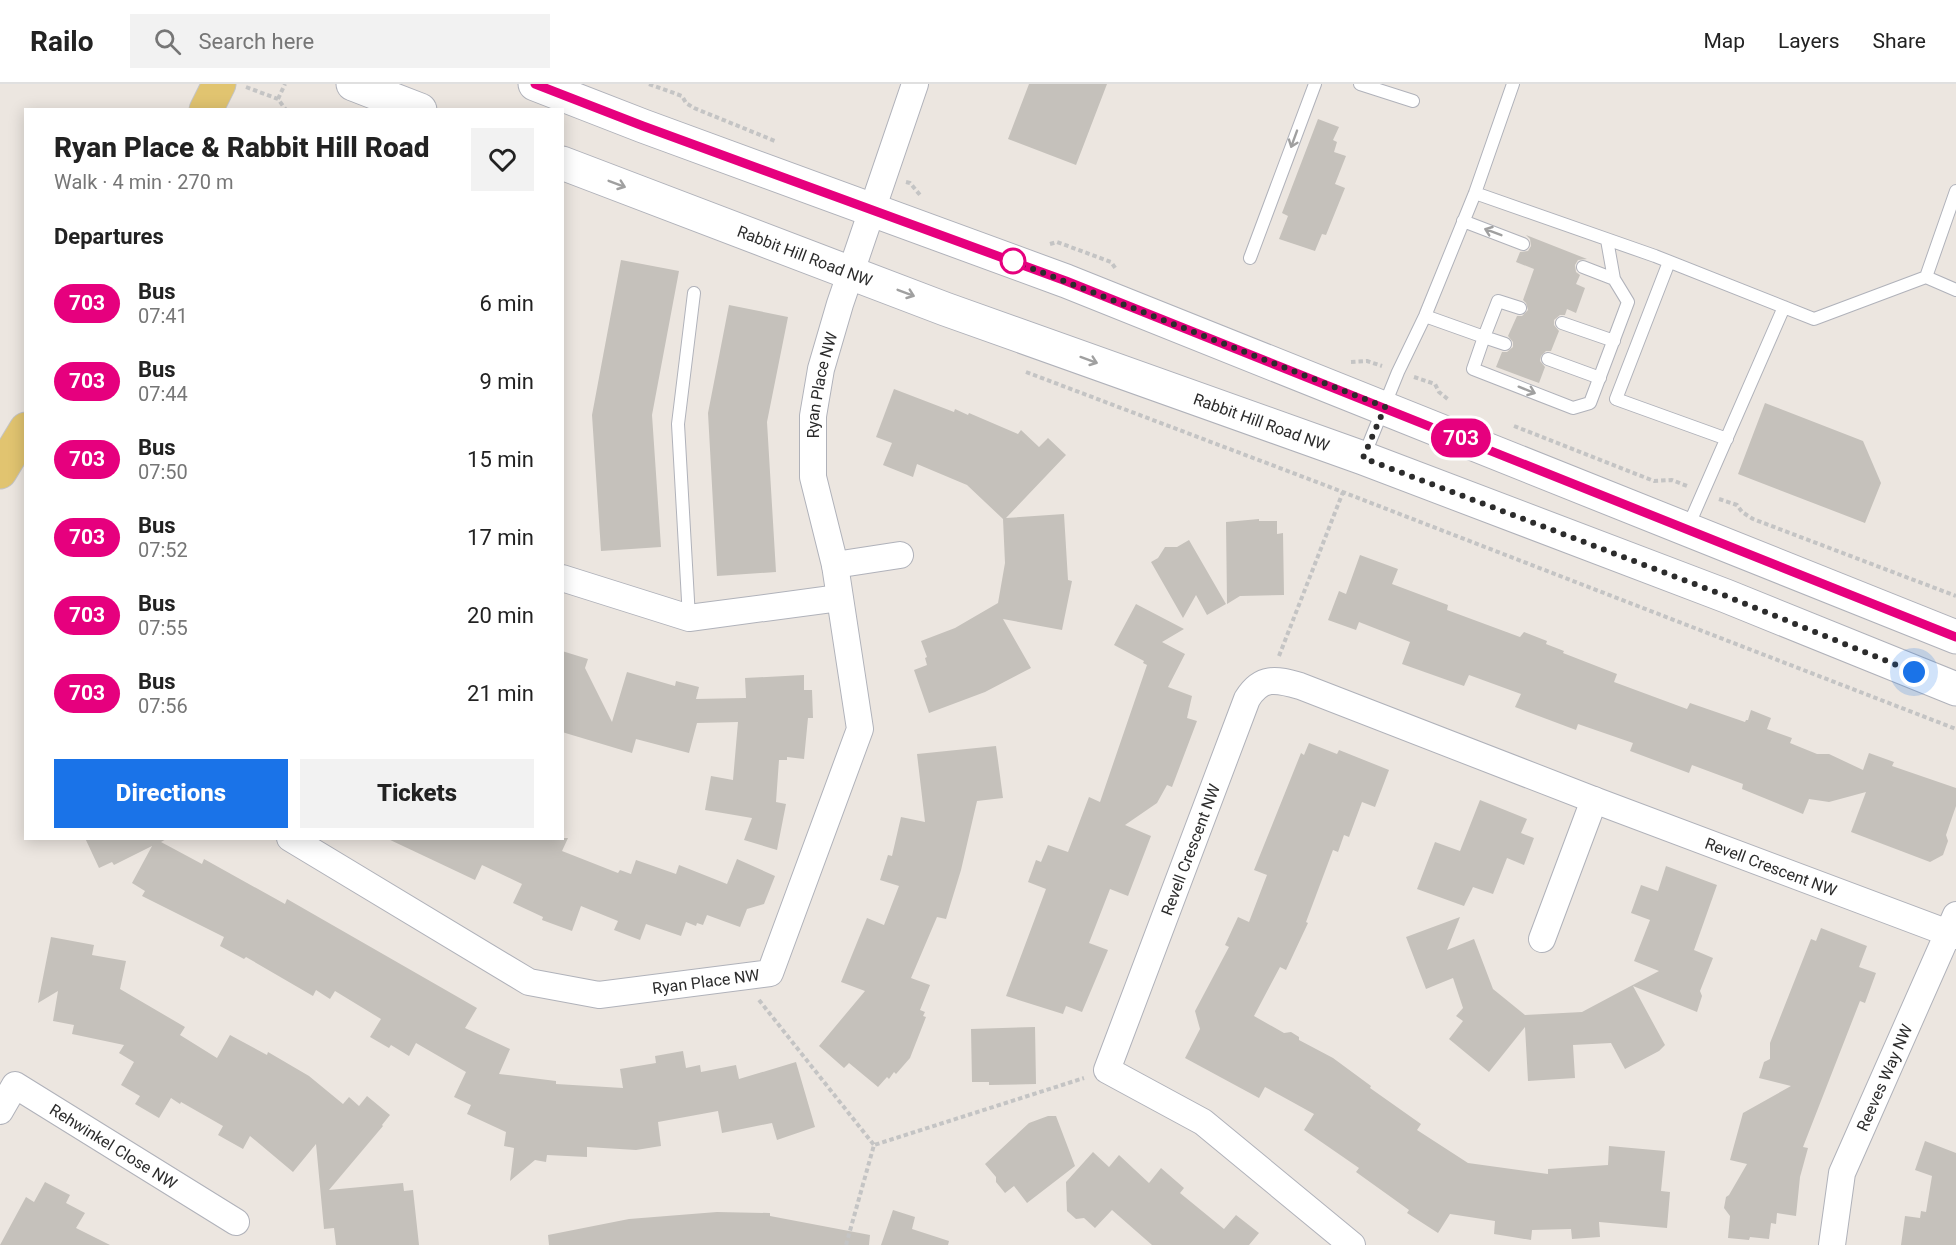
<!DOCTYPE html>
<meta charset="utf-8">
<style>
body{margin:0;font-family:Roboto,sans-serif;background:#f2f2f2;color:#222;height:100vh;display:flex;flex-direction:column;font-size:22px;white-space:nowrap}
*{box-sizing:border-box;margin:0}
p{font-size:20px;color:#767676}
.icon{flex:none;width:33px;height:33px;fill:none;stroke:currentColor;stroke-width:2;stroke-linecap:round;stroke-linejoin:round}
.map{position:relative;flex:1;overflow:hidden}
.panel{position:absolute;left:24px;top:24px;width:540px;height:732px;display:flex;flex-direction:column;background:#fff;border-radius:0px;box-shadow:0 3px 15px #0003}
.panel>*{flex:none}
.badge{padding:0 12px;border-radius:20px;font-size:21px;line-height:39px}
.you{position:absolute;width:30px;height:30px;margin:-15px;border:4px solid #fff;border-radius:50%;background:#1a73e8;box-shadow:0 0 0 9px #1a73e833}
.map>.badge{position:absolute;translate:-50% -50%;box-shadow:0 0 0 3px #fff}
h2{padding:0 30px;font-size:22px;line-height:54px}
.round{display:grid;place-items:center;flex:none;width:63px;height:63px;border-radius:0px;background:#f2f2f2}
.overview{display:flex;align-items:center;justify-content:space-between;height:102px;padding:0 30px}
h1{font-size:28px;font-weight:800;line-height:45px}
.button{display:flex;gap:12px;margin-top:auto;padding:12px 30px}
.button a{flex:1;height:69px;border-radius:0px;background:#1a73e8;color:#fff;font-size:24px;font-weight:800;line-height:69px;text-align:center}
.button a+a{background:#f2f2f2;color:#222}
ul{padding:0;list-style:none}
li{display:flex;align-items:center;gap:18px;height:78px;padding:0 30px}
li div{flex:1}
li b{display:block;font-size:22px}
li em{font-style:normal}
li .badge{min-width:66px;font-weight:700;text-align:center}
header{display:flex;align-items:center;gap:36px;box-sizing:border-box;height:84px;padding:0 30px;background:#fff;border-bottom:2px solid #e0e0e0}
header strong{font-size:28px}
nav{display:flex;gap:33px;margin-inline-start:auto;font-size:21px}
.search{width:420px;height:54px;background:#f2f2f2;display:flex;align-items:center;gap:15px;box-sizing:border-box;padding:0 21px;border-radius:0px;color:#767676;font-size:22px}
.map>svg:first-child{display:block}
.building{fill:#c5c1bb}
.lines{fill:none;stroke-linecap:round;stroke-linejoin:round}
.service-casing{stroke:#b0b2ba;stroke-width:14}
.minor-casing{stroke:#b0b2ba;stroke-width:28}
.secondary-casing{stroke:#b0b2ba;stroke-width:35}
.primary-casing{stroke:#c4c4c4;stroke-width:35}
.path{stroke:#c4c4c4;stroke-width:4;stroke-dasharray:4.5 3;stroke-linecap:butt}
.service{stroke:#fff;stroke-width:12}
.minor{stroke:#fff;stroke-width:26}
.secondary{stroke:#fff;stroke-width:33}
.primary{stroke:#e1c470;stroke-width:33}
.oneway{stroke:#a0a0a0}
.line-casing{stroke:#fff;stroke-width:14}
.line{stroke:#e6007e;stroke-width:9}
.walk{stroke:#2c2c2c;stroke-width:6;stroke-dasharray:0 10.8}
.stop-dot{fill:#fff;stroke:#e6007e;stroke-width:3}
.labels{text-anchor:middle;stroke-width:6;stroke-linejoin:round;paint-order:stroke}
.street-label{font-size:16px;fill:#2c2c2c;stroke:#fff}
</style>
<header>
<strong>Railo</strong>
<div class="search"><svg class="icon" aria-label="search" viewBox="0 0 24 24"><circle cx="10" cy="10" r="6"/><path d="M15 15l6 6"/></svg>Search here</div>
<nav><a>Map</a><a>Layers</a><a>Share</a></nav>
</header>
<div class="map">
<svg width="1956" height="1161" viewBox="0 0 1956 1161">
<rect width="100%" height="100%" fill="#ece6e0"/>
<path class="building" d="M1029,0H1107L1076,81L1008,55Z
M1318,35L1339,43L1333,56L1337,58L1334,68L1346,72L1335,100L1345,104L1326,151L1322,150L1315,167L1279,155L1288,132L1282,129Z
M1526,151L1587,175L1578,176L1575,181L1576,188L1580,191L1576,200L1585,204L1576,229L1567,225L1565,231H1560L1554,236V241L1559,247L1551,267H1546L1541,272L1540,277L1545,283L1539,299L1496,283L1502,268H1507L1513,263V258L1508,252L1517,232H1522L1528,226L1526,219L1523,216L1534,185L1516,178L1520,168L1528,167L1531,162L1530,155Z
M621,176L679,187L652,331L661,463L601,467L592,331Z
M729,221L788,233L767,338L776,488L717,492L708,329Z
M894,305L954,328L955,325L968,331L969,329L1018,350L1021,346L1039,363L1048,354L1066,371L1006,434L1064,430L1068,496L1072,497L1062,546L1003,535L1031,584L985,608L929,629L914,586L927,581L925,574L927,573L921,557L955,544L998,519L1005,479L1003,435L967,401L917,380L913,393L883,381L892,359L876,353Z
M1765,319L1863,357L1881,399L1865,439L1738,390Z
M1259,435V437H1277V450L1283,449L1284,511L1240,512L1227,520L1226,438Z
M1189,456L1226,520L1207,531L1196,511L1183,534L1151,478L1158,474L1165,463H1177Z
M1360,471L1398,485L1392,500L1448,521L1447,526L1520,553L1524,548L1547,557L1546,560L1564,567L1563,569L1617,590L1614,598L1687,625L1690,619L1745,638L1746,636H1748L1751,626L1771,634L1767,645L1792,654L1790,659L1817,670H1829L1863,686L1869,669L1894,678L1892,682L1956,704V722L1946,751L1948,757L1943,771L1930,778L1851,748L1866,708L1829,718L1809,715L1803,730L1742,705L1743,700L1692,681L1689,689L1630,667L1633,659L1578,640L1576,646L1515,623L1521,610L1469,591L1464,602L1402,580L1410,558L1359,538L1356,546L1328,536L1339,507L1346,510Z
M1136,520L1184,545L1162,558L1185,570L1168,603L1192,612L1187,634L1197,637L1172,703L1167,701L1157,719L1125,741L1151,752L1128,812L1110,805L1089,859L1108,866L1082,928L1066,922L1063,930L1006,912L1046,805L1028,798L1036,776L1041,778L1048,761L1068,768L1089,713L1100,718L1147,581L1143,579L1144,577L1114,561Z
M562,567L588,575L585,584L612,638L627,588L675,602L676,597L699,603L696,615L746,614L745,594L804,591V606H812L813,634H808L804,675L787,673V676H779L776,718L786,720L777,766L744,756L752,734L705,726L711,692L733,696L738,638L697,639L689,669L636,655L632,669L562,648Z
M1309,659L1337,670L1339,666L1389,686L1375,723L1362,718L1349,753L1344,751L1338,768L1333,766L1306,838L1308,839L1286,886L1280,883L1254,932L1284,949L1291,948L1299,953V956L1333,974L1371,1002L1370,1004L1421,1040L1417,1046L1468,1079L1548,1090V1085L1608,1081L1609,1062L1665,1067L1661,1107L1670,1108L1667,1144L1599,1138L1600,1153L1572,1155L1571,1145L1532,1146L1531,1156L1494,1150L1495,1137L1450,1130L1438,1149L1407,1129L1409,1126L1356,1088L1359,1084L1304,1046L1314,1030L1265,1003L1259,1014L1185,974L1200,945L1195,927L1229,863L1225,861L1238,833L1249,838L1267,791L1254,786L1301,669L1304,671Z
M996,662L1003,714L977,717L961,786L946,835L937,833L911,894L930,901L920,926L925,928L923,932L926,933L910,974L896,990L894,988L889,995L887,993L878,1003L849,979L844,984L819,962L865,907L841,898L867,834L884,841L899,802L880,796L888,771L892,772L901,733L925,738L917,670Z
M1480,716L1527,735L1521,749L1534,754L1524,781L1507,774L1493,810L1473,803L1464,822L1417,805L1435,758L1460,767Z
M85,754H168L161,758L202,780L204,775L285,820L287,815L477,924L465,944L510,965L499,990L556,997V1000L623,1004L620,985L656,979L655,972L683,967L686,984L700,981L701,988L736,981L739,995L796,978L815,1043L777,1056L772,1039L722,1049L718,1027L658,1038L661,1062L636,1066L587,1063V1073L547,1071L546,1078L535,1076L510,1097L514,1064L504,1062L506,1048L467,1030L471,1021L454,1013L466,988L416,959L409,972L391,961L389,964L370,953L381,935L335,907L330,915L316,906L313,912L246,873L244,875L220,862L224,853L142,812L145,807L132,799L152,762L114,781L112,778L99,784Z
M386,754H568L562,767L618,789L620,786L631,790L636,776L676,790L679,781L727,800L737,775L775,792L764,820L747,825L740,843L707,831L703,841L697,839L696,842L686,838L681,852L646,840L640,856L614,846L618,837L581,822L572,847L542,836L543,833L513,819L522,800L482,781L475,796Z
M1666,782L1717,801L1694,866L1713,874L1700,907L1702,912L1697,928L1633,902L1665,961L1659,967L1625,985L1611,959L1573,961L1575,994L1528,997L1525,943L1489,988L1449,955L1463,937L1456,932L1463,924L1453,894L1426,905L1406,853L1460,833L1447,866L1474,855L1493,905L1525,931L1582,928L1659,887L1634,877L1650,836L1631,829L1641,801L1658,807Z
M1821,844L1867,862L1859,883L1876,889L1865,919L1860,917L1803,1063L1808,1064L1800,1093L1796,1132L1777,1129L1776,1140L1771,1139L1769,1155L1750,1153L1749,1156L1728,1154L1730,1132L1724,1124L1726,1113L1729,1111L1747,1080L1730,1076L1743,1029L1791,1002L1759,994L1764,978L1770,975V959L1811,855L1816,857Z
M51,853L94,861L92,871L126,877L120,905L185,943L180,951L217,974L230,951L267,971L268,968L309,992L343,1020L349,1013L359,1022L367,1012L390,1031L382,1041L383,1042L329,1106L403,1099L404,1107L413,1106L419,1161H336L334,1144L324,1145L316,1060L293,1088L250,1052L243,1065L218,1051L223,1042L181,1018L180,1020L171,1014L159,1034L135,1020L140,1012L121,1001L134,978L119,969L124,961L72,950L74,941L53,937L58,907L38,919Z
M1035,943L1036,1000L989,1001V998H972L971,945Z
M1048,1032H1056L1075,1082L1027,1119L1014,1102L1005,1109L996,1098V1093L985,1080L1029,1039Z
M1925,1057L1956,1069V1161H1901L1905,1132L1920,1134L1921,1127L1926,1128L1932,1092L1915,1086Z
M1093,1068L1109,1083L1119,1071L1149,1099L1161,1084L1184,1104L1180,1109L1224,1145L1236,1131L1259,1149L1249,1161H1152L1112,1126L1095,1144L1084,1134L1076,1135L1067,1127L1066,1098Z
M45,1098L70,1111L66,1119L85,1129L76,1144L110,1161H0L26,1113L34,1118Z
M893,1126L915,1133L912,1145L949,1157L948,1161H881Z
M717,1128L770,1129V1132L870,1151L869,1161H549L548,1151L629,1135Z"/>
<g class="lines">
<g class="service-casing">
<path id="service" d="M1360,0L1413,17
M1956,107L1926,193L1956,206
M1475,109L1655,172L1814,235L1926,193
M1463,137L1523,160
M1250,174L1315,0
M1669,178L1616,315L1727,355
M1583,183L1614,195
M1425,232L1484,253L1473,285L1573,324L1590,319L1628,218L1614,195L1607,156
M1562,239L1614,257
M1505,260L1484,253L1498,217L1520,224
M1548,275L1600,294
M1364,372L1398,288L1425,232L1475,109L1513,0
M1687,445L1784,223
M689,534L678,340L694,209"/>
</g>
<g class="minor-casing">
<g id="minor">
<path d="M835,481L900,471"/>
<path d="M562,494L689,534L839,514"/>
<path id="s1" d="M290,754L529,898L599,911L770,889L860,645L835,481L813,393V332L821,285L840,220L915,0"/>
<path d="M1542,855L1594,716"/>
<path id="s2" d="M0,1027L15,1001L236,1138"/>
<path id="s3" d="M1352,1161L1203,1038L1107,986L1247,615C1261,592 1276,595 1300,602L1594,716L1956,852"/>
<path id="s4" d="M1832,1161L1842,1089L1956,831"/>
</g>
</g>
<g class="secondary-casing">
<g id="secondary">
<path d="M353,0L420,26"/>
<path d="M535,0L643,42L1066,197L1956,553"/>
<path id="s5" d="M562,79L945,225L1363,374L1726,512L1956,605"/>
</g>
</g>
<g class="primary-casing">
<path id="primary" d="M206,26L219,0
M0,388L26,345"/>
</g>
<path class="path" d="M649,0L682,12L686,19L694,24L775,57
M246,3L278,15L286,26
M278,15L285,0
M906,98L910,99L920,111
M1050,160L1057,158L1111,178L1116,185
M1351,278L1367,277L1382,282
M1026,288L1322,400L1956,645
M1414,293L1435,300L1439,308L1449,316
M1514,342L1654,397L1672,396L1687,402
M1719,415L1737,421L1742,428L1753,435L1956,512
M1279,572L1343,408
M759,916L874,1061
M846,1161L874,1061L1084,994"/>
<use href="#service" class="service"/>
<use href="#minor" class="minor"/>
<use href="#secondary" class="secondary"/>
<use href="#primary" class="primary"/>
</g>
<defs><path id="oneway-shaft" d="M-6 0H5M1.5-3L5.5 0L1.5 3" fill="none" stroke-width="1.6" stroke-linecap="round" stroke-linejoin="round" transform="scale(1.5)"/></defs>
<g class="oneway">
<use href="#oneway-shaft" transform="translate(1294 55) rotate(110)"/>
<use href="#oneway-shaft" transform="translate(617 100) rotate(21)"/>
<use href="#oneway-shaft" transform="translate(1493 148) rotate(-159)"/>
<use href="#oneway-shaft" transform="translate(906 209) rotate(21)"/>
<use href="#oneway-shaft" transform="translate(1089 276) rotate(20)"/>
<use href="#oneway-shaft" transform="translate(1527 306) rotate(22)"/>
</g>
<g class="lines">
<g class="line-casing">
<path id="line" d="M535,0L643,42L1066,197L1956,553"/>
</g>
<use href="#line" class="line"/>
<path class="walk" d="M1013,177L1385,323L1363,374L1726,512L1914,588"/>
</g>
<circle class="stop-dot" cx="1013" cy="177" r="12"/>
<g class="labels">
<g class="street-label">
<text dy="6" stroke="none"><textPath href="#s5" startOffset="260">Rabbit Hill Road NW</textPath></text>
<text dy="6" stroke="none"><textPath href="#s1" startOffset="1132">Ryan Place NW</textPath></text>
<text dy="6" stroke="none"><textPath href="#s5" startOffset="746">Rabbit Hill Road NW</textPath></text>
<text dy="6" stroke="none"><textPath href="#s3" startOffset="538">Revell Crescent NW</textPath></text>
<text dy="6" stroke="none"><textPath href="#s3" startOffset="1264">Revell Crescent NW</textPath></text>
<text dy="6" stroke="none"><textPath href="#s1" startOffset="458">Ryan Place NW</textPath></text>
<text dy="6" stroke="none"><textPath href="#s4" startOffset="177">Reeves Way NW</textPath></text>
<text dy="6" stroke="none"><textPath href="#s2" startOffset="146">Rehwinkel Close NW</textPath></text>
</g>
</g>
</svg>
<div class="you" style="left:1914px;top:588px"></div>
<b class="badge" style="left:1461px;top:354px;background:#e6007e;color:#fff">703</b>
<section class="panel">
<div class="overview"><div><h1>Ryan Place &amp; Rabbit Hill Road</h1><p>Walk · 4 min · 270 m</p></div><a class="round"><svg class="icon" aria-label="heart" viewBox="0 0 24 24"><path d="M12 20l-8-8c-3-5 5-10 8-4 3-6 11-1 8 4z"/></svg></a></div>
<h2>Departures</h2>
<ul>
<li><span class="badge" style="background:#e6007e;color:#fff">703</span><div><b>Bus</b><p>07:41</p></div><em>6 min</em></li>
<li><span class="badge" style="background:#e6007e;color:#fff">703</span><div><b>Bus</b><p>07:44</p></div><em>9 min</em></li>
<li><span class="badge" style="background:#e6007e;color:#fff">703</span><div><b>Bus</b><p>07:50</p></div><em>15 min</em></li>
<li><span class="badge" style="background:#e6007e;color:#fff">703</span><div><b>Bus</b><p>07:52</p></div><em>17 min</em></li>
<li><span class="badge" style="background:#e6007e;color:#fff">703</span><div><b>Bus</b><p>07:55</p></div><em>20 min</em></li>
<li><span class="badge" style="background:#e6007e;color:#fff">703</span><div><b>Bus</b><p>07:56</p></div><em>21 min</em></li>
</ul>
<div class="button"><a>Directions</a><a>Tickets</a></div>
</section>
</div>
